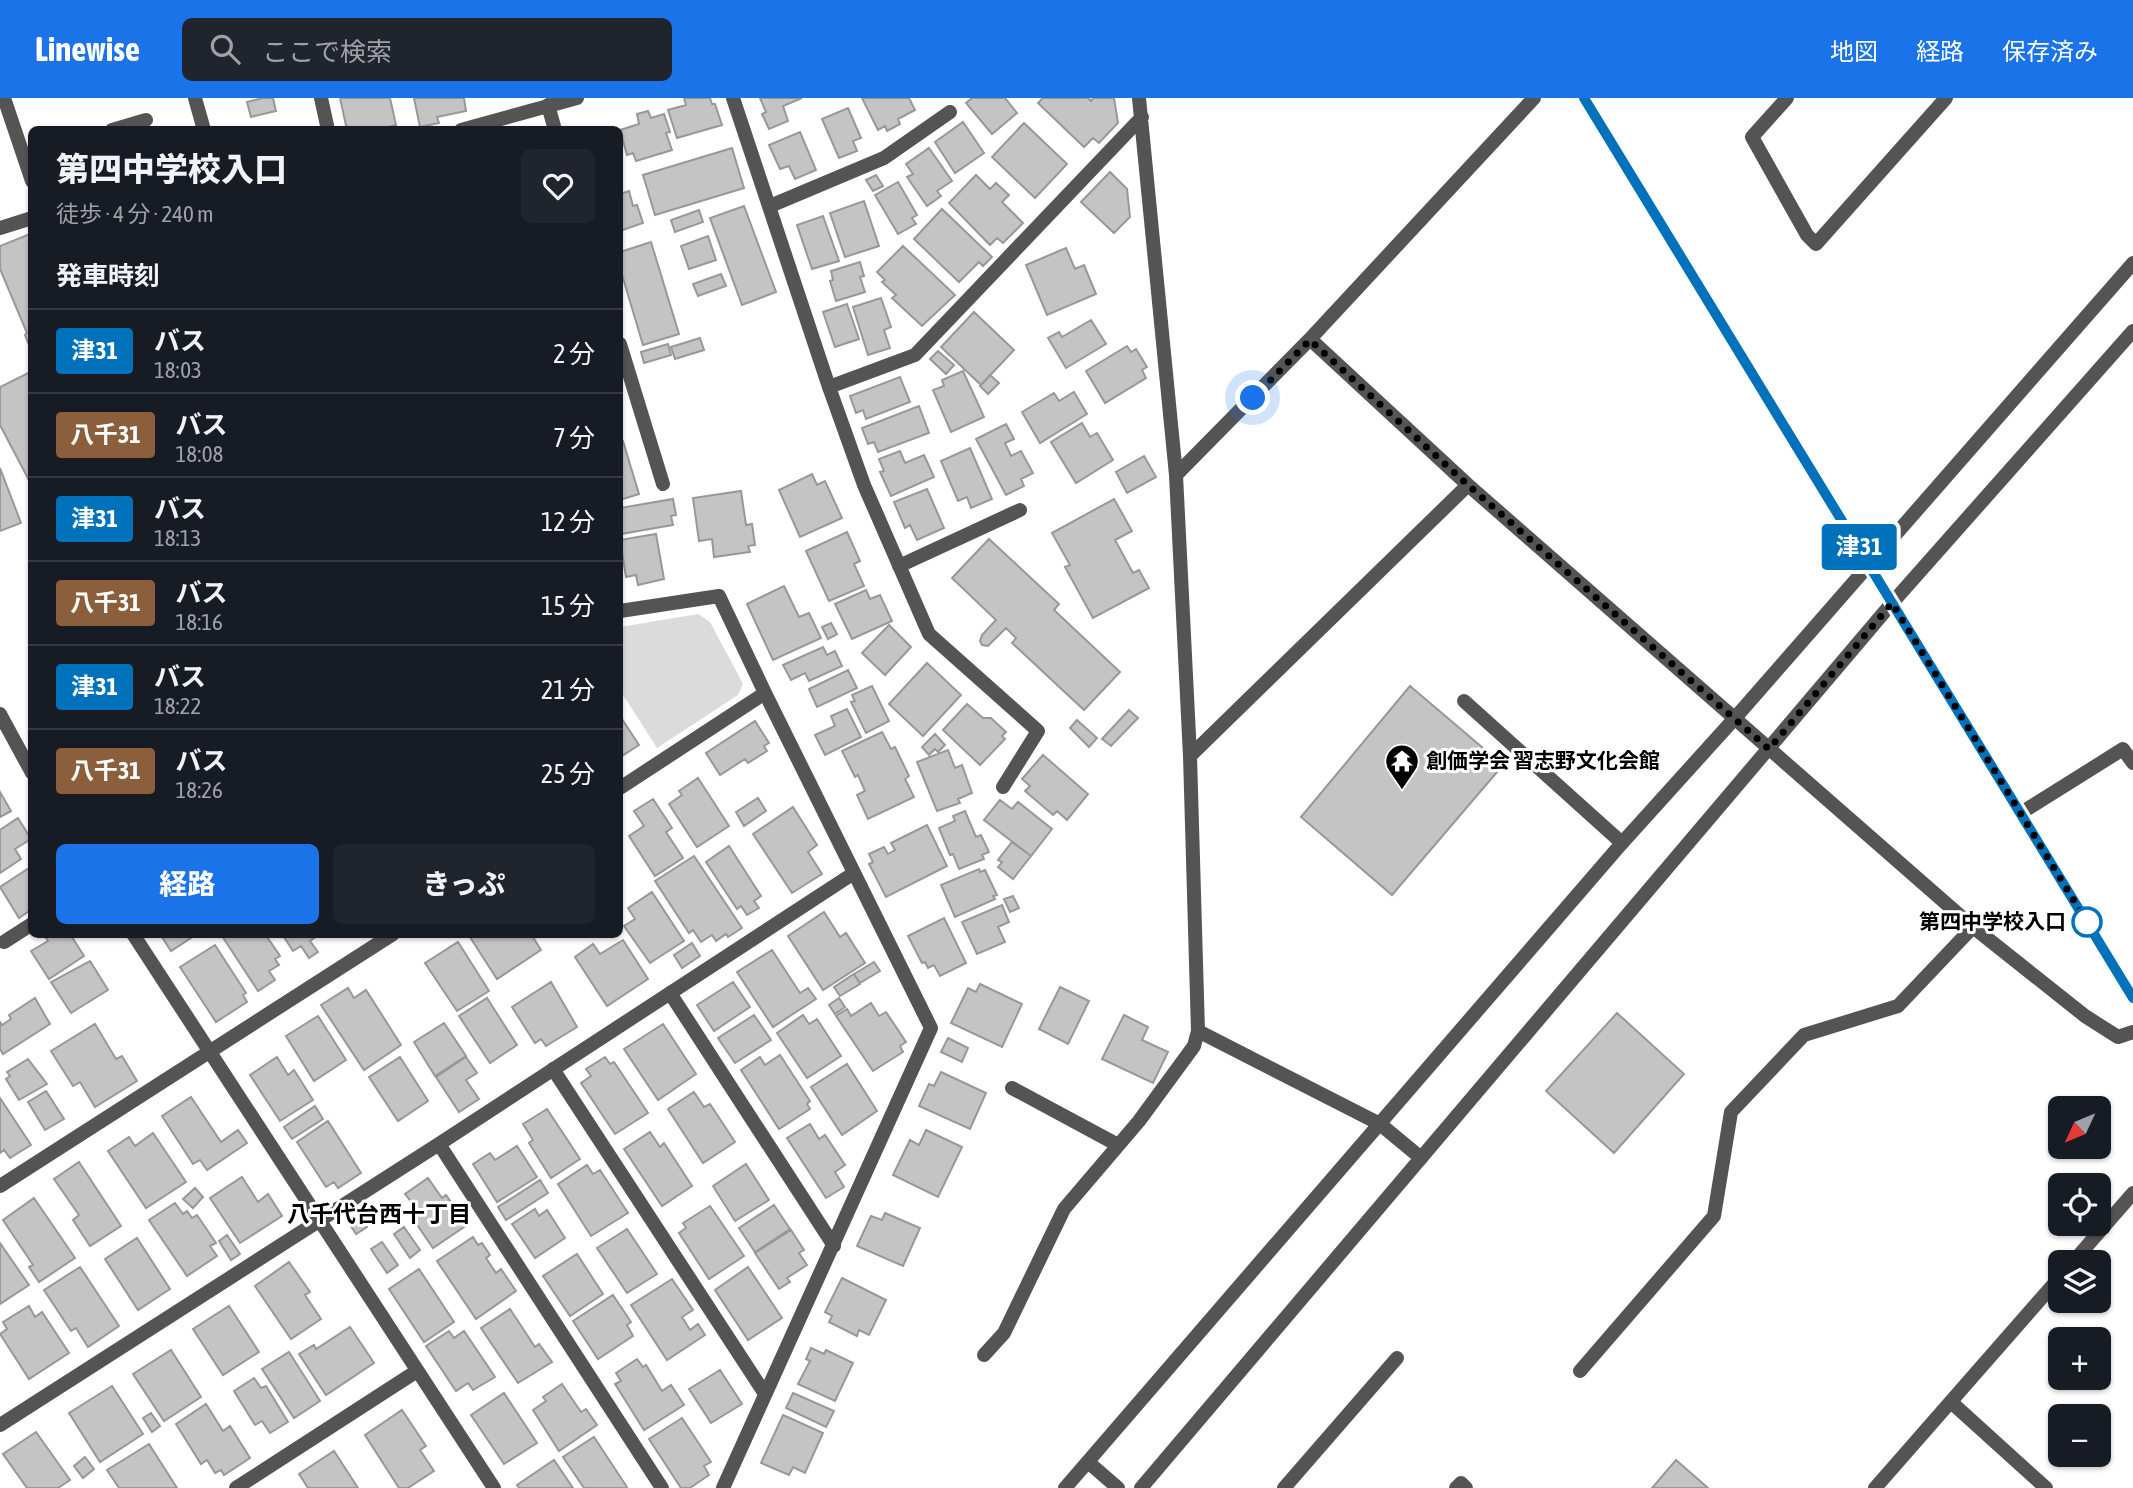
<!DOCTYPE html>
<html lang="ja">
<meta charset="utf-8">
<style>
body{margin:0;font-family:"Asap Condensed","Noto Sans JP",sans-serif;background:#20242c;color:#f1f3f6;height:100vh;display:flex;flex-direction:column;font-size:26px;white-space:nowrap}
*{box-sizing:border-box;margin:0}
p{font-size:23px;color:#9ea1a6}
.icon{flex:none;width:38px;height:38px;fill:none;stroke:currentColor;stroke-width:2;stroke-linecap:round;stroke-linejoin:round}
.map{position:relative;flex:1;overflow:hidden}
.drawer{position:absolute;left:28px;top:28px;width:595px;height:812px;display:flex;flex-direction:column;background:#171b24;border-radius:10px;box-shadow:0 2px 5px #0004}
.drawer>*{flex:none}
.badge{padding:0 14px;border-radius:5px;font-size:24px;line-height:46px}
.needle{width:46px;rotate:226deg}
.fabs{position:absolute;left:2048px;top:998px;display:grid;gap:14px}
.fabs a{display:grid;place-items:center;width:63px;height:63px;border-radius:10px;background:#171b24;box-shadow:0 2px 5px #0004;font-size:35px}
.you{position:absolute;width:35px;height:35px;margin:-18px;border:5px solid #fff;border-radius:50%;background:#1a73e8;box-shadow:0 0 0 10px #1a73e833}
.map>.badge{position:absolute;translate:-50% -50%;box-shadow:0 0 0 4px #fff}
h2{padding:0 28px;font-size:26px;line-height:63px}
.round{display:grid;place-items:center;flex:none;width:74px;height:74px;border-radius:10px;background:#20242c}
.overview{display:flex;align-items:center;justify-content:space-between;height:119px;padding:0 28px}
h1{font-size:33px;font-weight:800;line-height:52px}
.button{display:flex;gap:14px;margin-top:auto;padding:14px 28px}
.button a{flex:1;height:80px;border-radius:10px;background:#1a73e8;color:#fff;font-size:28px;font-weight:800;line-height:80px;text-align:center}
.button a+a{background:#20242c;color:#f1f3f6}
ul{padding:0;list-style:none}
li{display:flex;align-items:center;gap:21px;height:84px;padding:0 28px;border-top:2px solid #363941}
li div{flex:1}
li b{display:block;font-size:26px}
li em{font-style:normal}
li .badge{min-width:77px;font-weight:700;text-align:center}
header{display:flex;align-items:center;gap:42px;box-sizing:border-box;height:98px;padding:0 35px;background:#1a73e8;color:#fff}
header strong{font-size:33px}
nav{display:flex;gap:38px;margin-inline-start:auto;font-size:24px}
.search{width:490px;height:63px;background:#20242c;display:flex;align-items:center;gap:18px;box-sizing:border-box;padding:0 24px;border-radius:10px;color:#9ea1a6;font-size:26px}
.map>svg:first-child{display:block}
.green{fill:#dbdbdb}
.building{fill:#c4c4c4;stroke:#989898;stroke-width:2}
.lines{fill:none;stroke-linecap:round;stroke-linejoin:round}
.service{stroke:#545454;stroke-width:14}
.minor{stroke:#545454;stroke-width:14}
.tertiary{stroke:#545454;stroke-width:14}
.line-casing{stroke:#fff;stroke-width:16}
.line{stroke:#0072bc;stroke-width:10}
.walk{stroke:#000;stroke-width:7;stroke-dasharray:0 12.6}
.stop-dot{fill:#fff;stroke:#0072bc;stroke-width:3.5}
.labels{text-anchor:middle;stroke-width:6;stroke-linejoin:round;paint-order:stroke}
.poi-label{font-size:21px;font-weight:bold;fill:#000;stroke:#fff;text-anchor:start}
.stop-label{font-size:21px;font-weight:bold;fill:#000;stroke:#fff;text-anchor:end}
.neighbourhood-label{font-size:23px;font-weight:bold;fill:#000;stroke:#fff}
</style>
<header>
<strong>Linewise</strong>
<div class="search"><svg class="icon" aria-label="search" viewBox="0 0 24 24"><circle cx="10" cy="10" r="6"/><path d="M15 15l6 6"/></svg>ここで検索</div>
<nav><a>地図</a><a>経路</a><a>保存済み</a></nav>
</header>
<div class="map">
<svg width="2133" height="1390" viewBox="0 0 2133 1390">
<rect width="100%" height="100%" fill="#fff"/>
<path class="green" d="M698,516L710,524L743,586L738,597L657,650L620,592V529Z"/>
<path class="building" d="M263,0H273L276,13L251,19L247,4Z
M340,0H390L396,27L378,32H347Z
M414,0H464L466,13L437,19L439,25L420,29Z
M684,0H710L712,6H715L722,27L677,40L668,12L686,7Z
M760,0H802L783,8L788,23L769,31L762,16L766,14Z
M862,0H909L915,12L898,21L900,26L887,33L885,28L878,32Z
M972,0H1005L1017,15L992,36L966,5Z
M1043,0H1088L1091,3L1093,0H1114L1118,25L1099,45L1093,40L1084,49L1038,5Z
M848,10L861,40L853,43L857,53L839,60L822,21Z
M648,13L651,20L664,16L670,34L666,35L672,52L636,63L633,55L627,57L620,32L639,26L637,16Z
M963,24L984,55L955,75L935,44Z
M1024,25L1067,66L1035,100L992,59Z
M800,34L816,72L795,81L789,68L780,71L769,47Z
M732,50L744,90L655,117L643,77Z
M929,50L952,83L937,93L941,98L927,108L907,79L913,76L906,66Z
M1110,74L1127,91L1130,119L1114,135L1081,104Z
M876,77L883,88L873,93L866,82Z
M976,77L990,91L996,85L1009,97L1002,104L1023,125L1003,145L997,140L990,147L949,105Z
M898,84L917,117L912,120L916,126L898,136L875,97Z
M629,93L633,108L637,107L643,125L620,133V96Z
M864,103L879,148L845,159L830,115Z
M744,108L776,194L742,207L710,120Z
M942,111L992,159L983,168L979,164L959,184L914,141Z
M699,112L703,124L675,134L671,122Z
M823,118L839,163L812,171L797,127Z
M30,136L32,140L31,252L25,237L27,235L0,171V148Z
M708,138L716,162L689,171L681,148Z
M651,144L679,236L643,247L620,170V154Z
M903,148L955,197L922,228L892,200L896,197L882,184L885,182L877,174Z
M1066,150L1075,171L1084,167L1096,196L1047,217L1026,167Z
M860,164L864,178L860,179L865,194L836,203L830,183L833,182L831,173Z
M721,176L726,188L698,198L693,186Z
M881,200L891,229L884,232L890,250L868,257L853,209Z
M847,206L859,241L835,249L823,214Z
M974,214L1014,252L981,287L941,249Z
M1091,222L1106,246L1066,270L1048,240L1059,234L1062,239Z
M700,240L704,252L675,261L671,249Z
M668,246L671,257L644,265L641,254Z
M1127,248L1131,254L1136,251L1147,269L1142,272L1146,280L1105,305L1086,273Z
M938,253L954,267L946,276L930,261Z
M32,273V388L0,327V289Z
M963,273L984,319L951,334L933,292L944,288L942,282Z
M990,277L999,285L988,296L980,288Z
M900,279L910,304L866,321L863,312L856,315L850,298Z
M1074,294L1087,316L1040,345L1022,314L1054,295L1059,303Z
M919,308L929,335L878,354L874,344L868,346L862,330Z
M1082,325L1090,339L1097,335L1113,362L1076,385L1051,344Z
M1006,326L1014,341L1005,345L1011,358L1021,353L1033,375L1021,381L1024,388L1006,397L976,341Z
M623,343L639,396L620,402V344Z
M970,350L992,401L971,410L967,399L958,403L941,363Z
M900,353L905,365L924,357L934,379L891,398L880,374L884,373L879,361Z
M1144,358L1156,379L1127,395L1116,374Z
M0,370L21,425L0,433Z
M812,376L817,387L825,383L842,420L800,439L779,392Z
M927,391L944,430L917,442L910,427L905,430L894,404Z
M741,393L746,427L752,426L755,447L748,448L750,454L714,459L712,441L699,443L693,400Z
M673,401L676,417L671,418L673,427L621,436L620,410Z
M1114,401L1132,433L1115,442L1133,475L1139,472L1149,490L1093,520L1065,469L1070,467L1052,435Z
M847,434L860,463L854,466L864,488L829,503L806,453Z
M656,436L664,481L638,487L636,477L626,479L620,442Z
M989,441L1059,506L1054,512L1120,574L1084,612L1012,545L1016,540L1006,530L988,548L982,547L980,543L982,537L996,522L952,480Z
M784,488L799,519L809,515L821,540L773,562L747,506Z
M866,492L870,501L880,497L892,523L852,541L835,506Z
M831,525L837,536L828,541L822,529Z
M889,527L911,549L885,577L862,555Z
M823,549L827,557L835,553L842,568L809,583L805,575L791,582L783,567Z
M927,565L961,597L923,638L889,606Z
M848,572L857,590L817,609L809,591Z
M872,588L889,623L866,635L851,604L855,603L852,597Z
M1410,588L1503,667L1392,797L1301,719Z
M967,606L983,620H991L1006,634L1002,638L1005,641L980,667L943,632Z
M847,611L861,639L825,657L815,637L835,628L831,618Z
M1129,612L1138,620L1111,648L1102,641Z
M620,618L639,647L622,658L620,654Z
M1077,622L1097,640L1089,649L1070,630Z
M755,623L769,645L764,648L767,653L748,665L745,661L720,677L706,655Z
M882,634L891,651L895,649L909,678L905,681L914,699L868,721L857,697L865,693L858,677L855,679L842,653Z
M935,636L945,647L938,654L935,651L929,657L922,649Z
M948,652L955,670L962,667L972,695L958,701L960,705L937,713L917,664Z
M1043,657L1088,696L1067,722L1057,713L1053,717L1025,693L1030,688L1022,681Z
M698,680L729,728L697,749L669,706L682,697L679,693Z
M0,694L11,713L0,719Z
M758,700L766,713L744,728L736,714Z
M653,701L672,730L666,734L683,760L655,778L629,738L644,728L634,713Z
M1000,702L1012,711L1018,704L1052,731L1031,758L984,722Z
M793,709L817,747L808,754L822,776L792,795L753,736Z
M965,713L976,739L981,737L989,754L982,757L984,761L959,771L953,756L950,757L939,730L955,723L953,718Z
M18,720L31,741L15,751L21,761L0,775V732Z
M927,727L947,768L886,799L869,766L873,764L869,756L884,749L888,756L895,752L891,745Z
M1012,744L1031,758L1013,781L998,769L1002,764L998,762Z
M729,748L761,798L754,803L759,810L747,817L741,808L737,811L706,764Z
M694,758L742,830L728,839L726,836L716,843L712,837L701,844L693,832L689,835L655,783Z
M32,768V811L19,820L0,789Z
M979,771L980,774L985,772L997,797L993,798L995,801L955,819L941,787Z
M652,794L684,843L650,865L624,828L635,821L628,810Z
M1013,798L1019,810L1010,814L1004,801Z
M1002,807L1009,824L998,829L1005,844L977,856L962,824Z
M824,814L840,839L846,835L865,865L823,892L788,838Z
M944,820L966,865L940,878L934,867L928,870L925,864L922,865L908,838Z
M52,836H70L84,858L49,881L31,853L48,843L46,840Z
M160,836H197L171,853Z
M224,836H265L280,858L275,861L279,867L269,873L275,882L258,893L222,838Z
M282,836H320L310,843L318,854L309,860L301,848L293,853Z
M468,836H531L541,852L497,881Z
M623,842L648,881L607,908L575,859L593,846L600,856Z
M458,844L489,893L457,913L425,865Z
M692,845L700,858L682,870L674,857Z
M215,847L246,895L243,897L247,904L216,924L180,869Z
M772,852L800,895L808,890L816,901L773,929L737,874Z
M90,863L108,892L71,915L51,884Z
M874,864L880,873L860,885L854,876Z
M854,876L860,886L840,898L834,889Z
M551,884L577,929L546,948L541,941L535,945L512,909Z
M733,884L750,909L714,933L697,907Z
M980,886L1022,906L1002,949L951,925L968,890L976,894Z
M1060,889L1089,903L1068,946L1039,931Z
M348,890L354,900L366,892L401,947L364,972L321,907Z
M35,900L50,926L3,956L0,951V924L2,927L11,921L9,917Z
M487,900L517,947L490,965L459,918Z
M839,900L845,909L835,916L829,907Z
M871,905L879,918L886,914L906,944L900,948L903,954L873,973L836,918L847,911L851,918Z
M1617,915L1684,976L1614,1055L1546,993Z
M754,917L771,942L735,965L718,940Z
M803,917L809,926L817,921L841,958L807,980L777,935Z
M1124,917L1148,929L1142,942L1168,954L1153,985L1102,961Z
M318,918L346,962L314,983L286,938Z
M444,925L466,958L435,978L414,944Z
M95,926L116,961L122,958L137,983L95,1009L80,984L73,988L51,953Z
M663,926L696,976L658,1002L624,951Z
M948,940L968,950L962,964L941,954Z
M780,957L810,1003L807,1006L810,1011L779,1031L741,972L760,959L765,967Z
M277,959L288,977L294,972L313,1002L280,1023L250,977Z
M400,959L428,1003L398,1023L369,979Z
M466,959L477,975L466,982L479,1001L459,1014L436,979Z
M605,959L610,966L614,964L648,1015L615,1036L581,985L591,978L586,971Z
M28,961L47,986L19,1002L6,981L10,978L7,974Z
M847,966L877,1013L842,1037L811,989Z
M941,974L986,995L970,1031L919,1008L929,986L934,988Z
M46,993L64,1021L45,1032L28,1004Z
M694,994L704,1009L710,1006L735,1044L703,1065L668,1011Z
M191,999L221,1044L238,1032L247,1045L207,1072L200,1062L193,1066L162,1018Z
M0,1000L31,1047L10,1060L4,1052L0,1055Z
M315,1008L323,1021L292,1041L284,1029Z
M547,1011L580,1061L551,1080L529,1045L533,1042L523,1026Z
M328,1023L361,1075L338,1090L334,1084L326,1089L297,1044Z
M810,1026L819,1041L825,1037L845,1067L835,1074L844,1089L826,1100L787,1040Z
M926,1032L962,1049L938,1099L893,1077L910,1042L919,1047Z
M650,1034L660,1049L664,1045L692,1088L662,1108L624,1051Z
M153,1035L186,1084L146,1110L108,1053L129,1039L135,1048Z
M517,1048L537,1079L497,1104L473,1066L490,1055L495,1062Z
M79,1064L121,1128L90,1148L73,1122L79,1117L54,1081Z
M746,1066L769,1102L735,1123L713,1088Z
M587,1067L593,1076L600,1072L628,1115L591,1138L558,1086Z
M242,1079L258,1104L268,1096L282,1118L240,1145L210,1100Z
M428,1080L442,1100L446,1097L467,1127L433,1150L409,1115L416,1110L405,1096Z
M540,1082L548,1095L506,1122L498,1109Z
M195,1090L203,1099L193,1110L183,1101Z
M34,1100L75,1160L39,1184L29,1169L33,1167L3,1122Z
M175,1105L183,1116L187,1113L192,1120L197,1117L216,1145L210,1148L217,1158L187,1178L149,1122Z
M774,1107L790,1131L755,1154L739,1130Z
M710,1108L744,1158L709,1181L679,1135L686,1130L683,1125Z
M535,1111L539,1118L547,1112L565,1140L535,1160L512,1126Z
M885,1115L920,1130L903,1168L857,1148L871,1118L882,1122Z
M359,1118L367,1129L356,1136L349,1125Z
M404,1129L420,1152L410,1160L394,1136Z
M627,1131L657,1176L627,1195L597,1150Z
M791,1132L804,1152L799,1155L807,1167L787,1180L790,1184L779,1191L755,1155Z
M227,1137L240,1156L231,1162L219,1143Z
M473,1139L478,1147L482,1145L490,1157L486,1160L496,1175L501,1171L516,1193L476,1221L437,1163Z
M137,1140L170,1191L138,1212L105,1161Z
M382,1144L398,1167L387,1175L371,1151Z
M0,1145L29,1187L0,1206Z
M577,1156L603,1196L570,1218L543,1178Z
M289,1164L310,1194L305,1197L321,1221L291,1241L255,1188Z
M80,1169L119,1228L88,1249L76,1230L71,1233L44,1192Z
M748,1169L782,1220L748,1242L715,1192Z
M419,1171L454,1224L424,1244L389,1191Z
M842,1180L886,1202L869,1237L859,1232L857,1238L829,1224L832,1218L825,1214Z
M672,1181L693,1212L682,1219L690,1232L698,1226L705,1237L667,1262L631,1207Z
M613,1197L631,1224L627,1227L633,1238L598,1261L573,1223Z
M29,1208L35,1219L42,1214L69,1255L29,1281L0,1236L7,1231L3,1224Z
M229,1208L259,1254L223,1277L193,1231Z
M510,1211L535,1249L539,1246L552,1264L518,1285L481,1230Z
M350,1229L374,1265L326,1297L299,1256L314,1247L316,1251Z
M449,1233L454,1240L464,1233L495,1279L473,1292L468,1285L456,1293L426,1248Z
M811,1250L824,1256L826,1252L853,1265L835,1303L798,1286L810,1263L806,1261Z
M171,1252L201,1299L164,1323L133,1276Z
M289,1254L320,1303L294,1320L262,1271Z
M637,1261L643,1269L646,1267L662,1293L671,1287L684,1307L644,1332L615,1286L621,1283L616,1275Z
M720,1272L742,1306L711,1325L689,1291Z
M254,1280L261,1290L266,1288L288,1324L270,1335L262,1323L255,1327L234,1293Z
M562,1286L581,1314L586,1311L597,1327L559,1353L533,1312L546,1303L543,1299Z
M112,1288L143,1336L100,1364L69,1315Z
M504,1295L537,1345L504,1366L471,1317Z
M793,1295L834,1313L826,1329L786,1310Z
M206,1306L223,1333L230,1328L250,1360L224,1377L221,1372L215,1375L207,1362L201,1366L176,1326Z
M402,1312L426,1348L420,1352L434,1373L408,1390H399L365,1337Z
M151,1315L160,1328L152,1334L143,1320Z
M783,1317L823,1335L805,1375L793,1369L789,1377L761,1365Z
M682,1320L711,1364L704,1368L709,1377L690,1390H681L649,1341Z
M36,1334L70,1382L58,1390H27L3,1356Z
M594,1339L627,1389L626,1390H584L563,1359Z
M149,1346L177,1390H119L107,1372Z
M334,1353L358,1390H308L299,1376Z
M85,1359L94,1371L83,1380L74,1368Z
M554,1362L573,1390H519L517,1387Z
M1676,1362L1708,1390H1652Z"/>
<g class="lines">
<path class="service" d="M195,0L204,32
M321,0L328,32
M548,7L555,32
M112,32L146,22
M461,32L577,0
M770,108L884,60L950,14
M620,246L663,386
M829,289L864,387L929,536L1038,633L1003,689
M899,468L1020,412
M1464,603L1622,745
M670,895L834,1148
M553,971L765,1296
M439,1046L662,1390
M1951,1304L2046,1390"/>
<path class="minor" d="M4,0L32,83
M733,0L829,289L915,257L1142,19
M1787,0L1752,39L1807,137L1816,146L1946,0
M0,130L32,120
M1310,241L1468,387L1973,829L2085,918L2118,939L2133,934
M1176,377L1310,241L1534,0
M620,513L719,498L765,595L931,930L723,1390
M0,616L32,675
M1190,658L1468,387
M620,690L765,595
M2021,715L2123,651L2133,665
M133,836L494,1390
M4,844L32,826
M1198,933L1380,1026L1421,1060
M1012,990L1118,1047
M0,1088L393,836
M2073,1164L2133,1095
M984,1257L1004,1235L1064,1111L1139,1023L1194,948L1198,933L1190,658L1176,377L1139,0
M1580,1273L1714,1118L1731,1014L1804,937L1898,908L1973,829
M0,1327L439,1046L854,775
M1088,1364L1118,1390
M236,1390L417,1273
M1284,1390L1397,1260
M1456,1390L1461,1385L1466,1390
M1875,1390L2060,1179"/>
<path class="tertiary" d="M1584,0L2133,900
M1065,1390L1622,745L1735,620L2133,165
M1141,1390L1892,505L2133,233"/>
</g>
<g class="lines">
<g class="line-casing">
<path id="line" d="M1584,0L2133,900"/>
</g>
<use href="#line" class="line"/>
<path class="walk" d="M1253,300L1310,242L1468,387L1769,651L1892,505L2087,824"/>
</g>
<defs>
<g id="temple-pin" transform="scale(1.75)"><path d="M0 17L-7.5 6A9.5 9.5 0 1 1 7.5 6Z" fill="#000" stroke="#fff"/><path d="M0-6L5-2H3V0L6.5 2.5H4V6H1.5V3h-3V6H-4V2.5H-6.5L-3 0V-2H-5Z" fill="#fff"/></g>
</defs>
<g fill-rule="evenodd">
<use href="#temple-pin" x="1402" y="663"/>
</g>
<circle class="stop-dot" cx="2087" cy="824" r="14"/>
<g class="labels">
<g class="poi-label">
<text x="1426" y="670">創価学会 習志野文化会館</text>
</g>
<g class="stop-label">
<text x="2066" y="831">第四中学校入口</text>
</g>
<g class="neighbourhood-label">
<text x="379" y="1124">八千代台西十丁目</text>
</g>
</g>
</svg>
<div class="fabs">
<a><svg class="needle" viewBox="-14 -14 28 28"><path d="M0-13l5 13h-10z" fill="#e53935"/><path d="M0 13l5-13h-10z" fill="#9ea1a6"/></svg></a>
<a><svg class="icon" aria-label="locate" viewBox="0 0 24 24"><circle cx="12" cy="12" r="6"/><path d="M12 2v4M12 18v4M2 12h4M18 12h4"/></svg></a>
<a><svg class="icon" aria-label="layers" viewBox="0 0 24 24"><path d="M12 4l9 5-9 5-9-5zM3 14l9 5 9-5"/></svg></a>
<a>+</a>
<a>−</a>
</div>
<div class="you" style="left:1253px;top:300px"></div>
<b class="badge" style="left:1859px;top:449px;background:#0072bc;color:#fff">津31</b>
<section class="drawer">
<div class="overview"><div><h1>第四中学校入口</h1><p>徒歩 · 4 分 · 240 m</p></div><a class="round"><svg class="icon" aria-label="heart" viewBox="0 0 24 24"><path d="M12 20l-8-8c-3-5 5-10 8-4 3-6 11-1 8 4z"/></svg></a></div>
<h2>発車時刻</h2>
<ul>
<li><span class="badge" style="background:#0072bc;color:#fff">津31</span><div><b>バス</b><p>18:03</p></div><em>2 分</em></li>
<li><span class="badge" style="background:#8b5e3c;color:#fff">八千31</span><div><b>バス</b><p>18:08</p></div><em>7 分</em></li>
<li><span class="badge" style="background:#0072bc;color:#fff">津31</span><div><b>バス</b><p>18:13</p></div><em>12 分</em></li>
<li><span class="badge" style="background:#8b5e3c;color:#fff">八千31</span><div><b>バス</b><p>18:16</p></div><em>15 分</em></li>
<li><span class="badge" style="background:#0072bc;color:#fff">津31</span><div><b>バス</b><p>18:22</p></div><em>21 分</em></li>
<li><span class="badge" style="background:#8b5e3c;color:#fff">八千31</span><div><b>バス</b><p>18:26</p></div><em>25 分</em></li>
</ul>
<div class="button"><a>経路</a><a>きっぷ</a></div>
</section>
</div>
